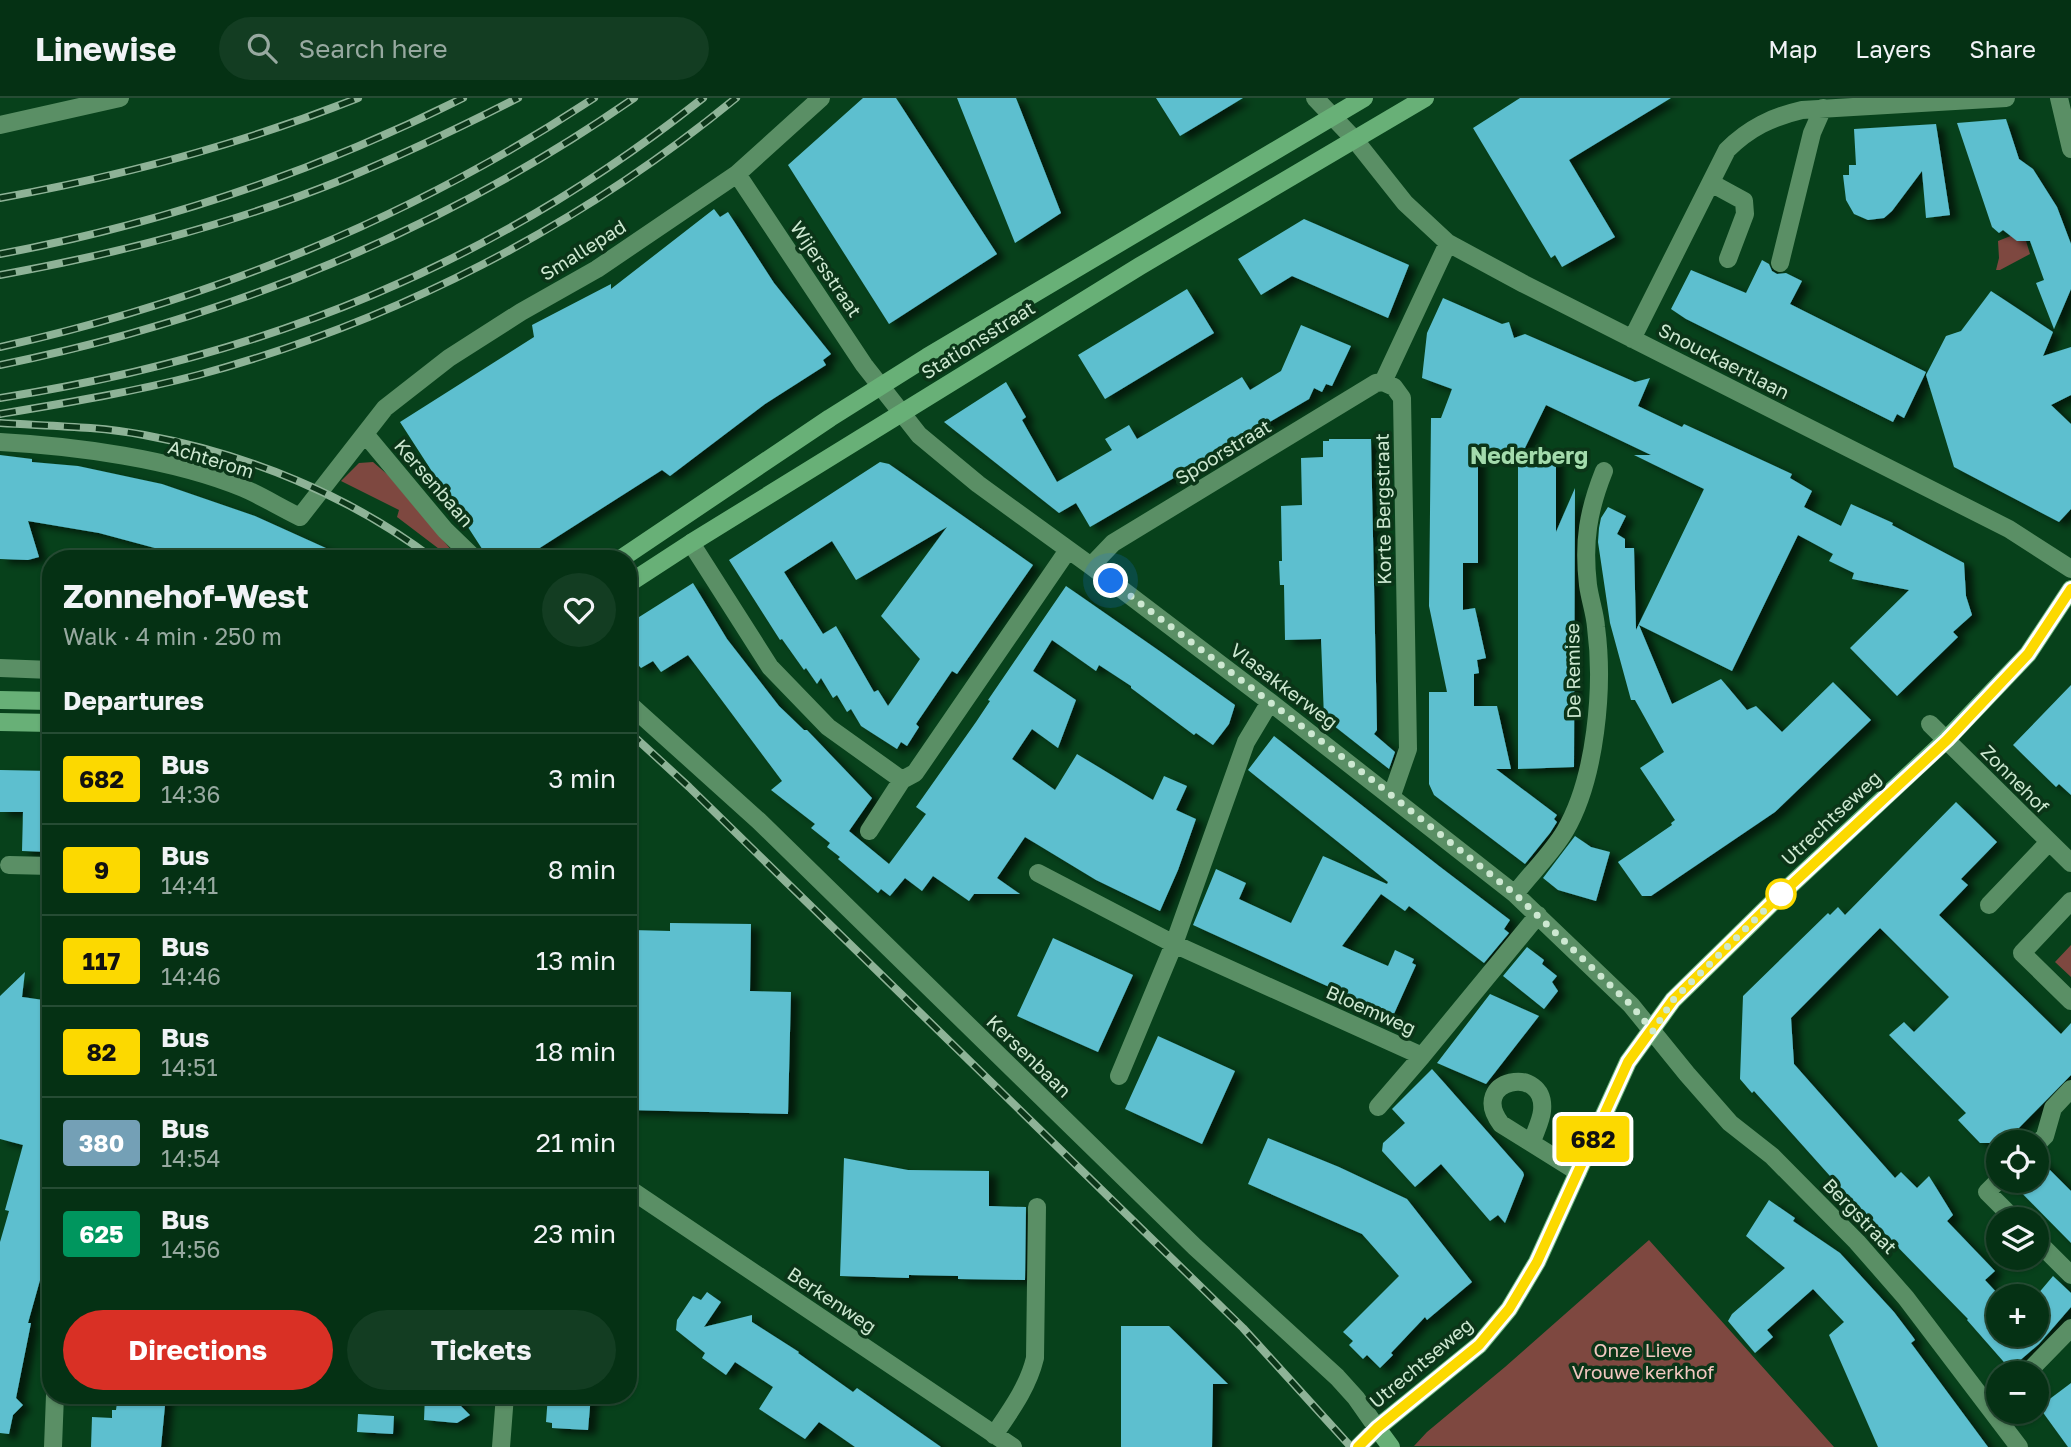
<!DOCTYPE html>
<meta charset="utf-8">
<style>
body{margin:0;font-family:"Golos Text",sans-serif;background:#133d22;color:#f1f3f6;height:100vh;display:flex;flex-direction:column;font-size:26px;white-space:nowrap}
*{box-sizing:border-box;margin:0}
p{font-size:23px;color:#97a9a0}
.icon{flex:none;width:38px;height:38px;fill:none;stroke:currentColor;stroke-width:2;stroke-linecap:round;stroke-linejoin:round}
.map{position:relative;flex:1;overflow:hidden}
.details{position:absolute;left:42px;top:452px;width:595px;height:854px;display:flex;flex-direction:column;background:#053114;border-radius:28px;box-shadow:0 2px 5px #0004,0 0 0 2px #264c34}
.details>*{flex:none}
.badge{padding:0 14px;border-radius:5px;font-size:24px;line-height:46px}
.fabs{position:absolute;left:1986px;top:1032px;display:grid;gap:14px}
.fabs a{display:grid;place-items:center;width:63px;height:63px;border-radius:50%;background:#053114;box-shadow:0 2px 5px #0004,0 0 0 2px #264c34;font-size:35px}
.you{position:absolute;width:35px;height:35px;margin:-18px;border:5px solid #fff;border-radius:50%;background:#1a73e8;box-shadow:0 0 0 10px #1a73e833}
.map>.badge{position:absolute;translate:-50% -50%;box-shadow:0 0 0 4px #fff}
h2{padding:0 21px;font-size:26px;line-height:63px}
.round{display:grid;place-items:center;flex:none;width:74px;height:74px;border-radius:37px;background:#133d22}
.headline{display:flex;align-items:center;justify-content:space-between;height:119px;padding:0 21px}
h1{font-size:33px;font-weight:700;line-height:52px}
.action{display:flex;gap:14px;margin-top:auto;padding:14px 21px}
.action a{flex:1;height:80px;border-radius:42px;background:#d93025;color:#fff;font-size:28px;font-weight:700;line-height:80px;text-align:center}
.action a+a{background:#133d22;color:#f1f3f6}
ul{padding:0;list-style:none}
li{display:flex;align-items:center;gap:21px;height:91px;padding:0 21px;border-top:2px solid #264c34}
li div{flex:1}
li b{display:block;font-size:26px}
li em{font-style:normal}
li .badge{min-width:77px;font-weight:700;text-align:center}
header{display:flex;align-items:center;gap:42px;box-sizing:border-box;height:98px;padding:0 35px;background:#053114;border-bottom:2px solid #264c34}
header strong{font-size:33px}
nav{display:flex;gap:38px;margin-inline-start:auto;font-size:24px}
.search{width:490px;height:63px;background:#133d22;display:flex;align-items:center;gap:18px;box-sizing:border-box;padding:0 24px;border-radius:38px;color:#97a9a0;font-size:26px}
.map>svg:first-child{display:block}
.green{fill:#7e4840}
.building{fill:#5dbfcf;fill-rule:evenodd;filter:url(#shadow)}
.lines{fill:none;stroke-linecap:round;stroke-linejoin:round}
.minor{stroke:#5a8f65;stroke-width:18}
.major{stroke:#68b077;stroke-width:18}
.rail-casing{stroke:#8eb397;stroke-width:8}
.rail{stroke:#0b3518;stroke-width:5;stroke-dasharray:16;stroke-linecap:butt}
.line-casing{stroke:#fff;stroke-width:16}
.line{stroke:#fcd900;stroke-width:10}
.walk{stroke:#cde8d1;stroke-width:7;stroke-dasharray:0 12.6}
.stop-dot{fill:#fff;stroke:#fcd900;stroke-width:3.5}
.labels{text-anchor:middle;stroke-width:7;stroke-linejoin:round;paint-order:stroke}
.street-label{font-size:19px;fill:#cde8d1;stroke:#0b3518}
.park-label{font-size:19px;fill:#f2c7c0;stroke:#0b3518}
.quarter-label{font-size:23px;font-weight:bold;fill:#a3dbac;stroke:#0b3518}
</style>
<header>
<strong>Linewise</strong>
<div class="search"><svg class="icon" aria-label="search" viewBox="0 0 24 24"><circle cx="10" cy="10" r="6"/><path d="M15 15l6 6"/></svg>Search here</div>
<nav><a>Map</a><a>Layers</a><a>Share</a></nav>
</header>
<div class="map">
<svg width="2071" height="1349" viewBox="0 0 2071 1349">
<defs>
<filter id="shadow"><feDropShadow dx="8" dy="4.5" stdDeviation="3.5" flood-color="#0009"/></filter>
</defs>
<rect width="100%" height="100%" fill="#07411b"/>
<path class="green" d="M2023,133L2030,156L2000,172H1996L1999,160L1998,143Z
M373,364L388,377L458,460H451L397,419L399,412L341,383L359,365Z
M2071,847V879L2055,864Z
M1649,1142L1834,1349L1414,1348L1427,1334L1505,1269Z"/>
<path class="building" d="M863,0H896L997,156L889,226L788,67Z
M957,0H1016L1036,51L1061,115L1015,145Z
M1156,0H1243L1180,38Z
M1520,0H1671L1569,62L1615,139L1562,169L1555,157L1551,160L1473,30Z
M2006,21L2019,61L2033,71L2057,109L2071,146V191L2054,231L2036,185L2044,182L2030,143H2017L2003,132L1999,135L1992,129L1957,25Z
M1936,26L1950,117L1926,120L1922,73L1892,113L1884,120L1868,122L1854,116L1846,102L1843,77H1849V67H1856L1854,31Z
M714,111L720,119L728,114L774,185L831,256L823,262L826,267L765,306L670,378L662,372L524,460H488L400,324L534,239L532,227L611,186V191Z
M1304,121L1409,167L1388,220L1292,178L1261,197L1238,161Z
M1762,162L1769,166L1772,173L1777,176L1786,175L1802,183L1790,206L1926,274L1904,320L1897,316L1893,324L1686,221L1671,211L1691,172L1746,195Z
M1187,191L1214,235L1105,301L1078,257Z
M1991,193L2053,234L2043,258L2071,249V297L2051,307L2071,326V411L2059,424L1954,369L1926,277L1946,238L1961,233Z
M1443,200L1502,226L1509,224L1514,240L1525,236L1635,284L1650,280L1638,308L1682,329L1684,326L1792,376L1790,380L1812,393L1804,409L1841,428L1851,406L1893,425L1892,427L1964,465L1966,498L1972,517L1953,534L1958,539L1897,598L1850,550L1909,492L1852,481L1854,475L1829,463L1833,456L1798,437L1732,573L1639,527L1672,606L1721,581L1747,612L1756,608L1782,634L1833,584L1871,622L1775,714L1651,798H1642L1618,764L1672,727L1671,725L1675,722L1640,670L1664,654L1635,602H1631L1610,525L1598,444L1599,430L1601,420L1608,409L1626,418L1617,436L1625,441V450H1634L1636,532L1704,391L1634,357H1651L1546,307L1522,356L1478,350V465H1463V512L1475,510L1486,560L1477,562L1479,575L1474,576V608H1497L1511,671H1496L1557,717L1554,721L1557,724L1550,735L1525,766L1434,697L1429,686V594H1447L1429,508L1431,320H1441L1452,291L1422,280L1427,235Z
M1301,227L1351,248L1332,288L1326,286L1322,294L1314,290L1309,301L1090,429L1076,405L1059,415L944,324L1006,284L1026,319L1022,322L1057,384L1112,352L1105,341L1129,327L1137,341L1242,279L1250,292L1281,273Z
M1329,341H1371L1377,632L1374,636L1395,654L1389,671L1324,620L1321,541L1285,542L1284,487H1280L1279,463H1282L1281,408L1302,407L1301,360L1323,359V343H1329Z
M0,357L32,361V364L78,368L162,386L255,418L348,460H192L99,435L28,423L39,459L28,462L0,461Z
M1518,357H1556V434L1575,390L1574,669L1518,671Z
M880,364L889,366L1033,467L957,576L952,573L916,626L919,629L907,648L901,644L897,651L861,628L851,611L847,614L837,597L833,600L821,580L817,586L806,570L804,572L782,541L780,542L729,462ZM947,429L881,518L920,561L888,608L878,592L874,594L836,528L823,536L784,474L832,443L856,482Z
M693,485L727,541L779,608L804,632H807L872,700L849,733L889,766L926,716L916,709L976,624L990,603L988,602L1066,488L1161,554L1235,607L1229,626L1213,647L1196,635L1194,637L1131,590V588L1099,567L1096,573L1052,542L1033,573L1076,602L1058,650L1032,631L1012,661L1055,692L1077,656L1153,702L1164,678L1187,688L1176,712L1196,721L1178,772L1160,813L1096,782L1025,739L997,780L1020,796H974L969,803L933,778L922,793L905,780L890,798L881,791L878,795L838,761L840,759L827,749L830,745L811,730L815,726L771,692L782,683L688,557L661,574L653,563L641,570L628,556V526Z
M2071,587V697L2059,686L2056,689L2013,647Z
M1274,638L1439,768L1510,822L1504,831L1509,835L1484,865L1409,808L1405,813L1381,796L1342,848L1388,868L1395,852L1414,861L1412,865L1416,867L1393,918L1193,827L1216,771L1246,785L1239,801L1291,825L1323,758L1387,786L1388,784L1248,672Z
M0,672L51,673V754L22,753L23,714H0Z
M1956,704L1997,744L1961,781L1968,787L1939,817L2061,936L2071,925V977L2014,1035L2024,1045H1980L1958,1022L1966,1015L1889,937L1904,924L1914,934L1949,899L1880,830L1791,920L1794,966L1895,1080L1901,1074L1917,1090L1929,1078L1953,1117L1947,1123L1995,1173L1985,1182L1998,1196V1237H2037V1197L2053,1178L2071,1195V1209L2039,1246L2010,1271L1967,1222L1968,1221L1847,1097L1754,993L1752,995L1740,981L1743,898L1828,815L1830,817L1838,809L1845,817Z
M1575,738L1591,749L1610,754L1596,803L1558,792L1543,780Z
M670,825L751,826L750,893L791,894L788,1016L628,1012V892H631L632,832L670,833Z
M1053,840L1133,877L1098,954L1017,918Z
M1527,849L1544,862L1542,866L1557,878L1552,884L1558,893L1544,911L1503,878Z
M25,874L22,899L51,903V1143L28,1225H31L16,1300L23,1307L13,1317L9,1336L0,1335V1144L9,1113L5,1112L23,1047L0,1041V898Z
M1490,896L1539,918L1486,986L1437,965Z
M1158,938L1235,973L1202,1046L1125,1011Z
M1432,971L1523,1074L1524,1077L1505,1125L1498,1117L1490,1123L1441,1066L1415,1089L1382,1053L1383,1045L1405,1025L1392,1011Z
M1268,1040L1339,1069L1407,1101L1472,1184L1427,1222L1425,1219L1391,1255L1393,1257L1380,1270L1367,1257L1363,1261L1349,1247L1353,1243L1343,1234L1399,1178L1362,1136L1248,1086Z
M2037,1059L2071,1093V1145L2010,1083H2037Z
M844,1060L908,1072L989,1073V1108L1026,1109L1025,1182L958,1181V1178L909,1177V1180L840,1178Z
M1769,1102L1795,1120L1793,1123L1840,1155L1894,1214L1913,1239L1915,1242L1911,1245L1988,1349H1878L1829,1237L1844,1224L1813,1191L1767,1232L1773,1239L1755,1255L1728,1223L1732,1216L1785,1170L1746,1138Z
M707,1194L721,1204L704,1229L752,1217V1224L799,1254L798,1255L853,1294L857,1290L941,1349H855L819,1324L805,1341L759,1311L773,1289L735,1264L726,1277L702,1260L705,1255L676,1232L677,1222L693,1198L701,1202Z
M1121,1228H1169L1228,1286H1213L1212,1349H1121Z
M2071,1285V1349H2068L2039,1309Z
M118,1297H166L161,1349H91L92,1319L112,1320V1312H116Z
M425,1297H460L459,1306L470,1317L457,1325L424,1322Z
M548,1297H591L588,1332L552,1330V1325L546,1324Z
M358,1316L394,1318L393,1336L357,1334Z"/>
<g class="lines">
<path class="minor" d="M1315,0L1355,42L1405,105L1448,145L1524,186L2009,431L2071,471
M2059,0L2071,51
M0,27L120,0
M737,76L864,267L919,337L978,386L1091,468L1270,604L1515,796L1631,907L1687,976L1730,1025L1772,1058L1857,1144L1906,1200L2019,1349
M1711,85L1744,103L1745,116L1728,161
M1780,165L1812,35L1823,10
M1632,241L1727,52C1749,30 1772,19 1802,12L2006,0
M1383,284L1394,289L1402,300L1408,651L1392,697
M1383,284L1448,145
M365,336L445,432L474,460
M0,344C75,348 173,361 243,390C262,398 281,410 300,419L385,310L449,260L521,214L597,171L737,76L821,0
M691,445L770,569L828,629L902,682L915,675L1068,452
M1091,468L1113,445L1376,285L1383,284
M0,570L51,572
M1270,604L1246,644L1174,846L1422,958L1538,817
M628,605L759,723L1195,1149L1337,1279L1356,1300L1377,1330L1358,1349
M1930,626L2071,765
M869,733L902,682
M9,767L51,768
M1038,775L1174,846L1119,978
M1515,796C1531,775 1552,755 1565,733C1596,680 1604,589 1596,529C1595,515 1590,502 1588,487C1583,444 1588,413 1604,373
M2071,803L2022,855L2071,903
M1989,807L2049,744
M1378,1009L1422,958
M1532,1044C1535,1034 1541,1023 1542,1013C1547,965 1467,981 1501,1026L1578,1074
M2037,1046L2045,1038L2053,1010L2071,991
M1998,1083L1987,1094L2015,1122
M628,1090L1013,1349
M2037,1143L2071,1177
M2026,1276L2071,1230
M994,1337C1011,1312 1028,1289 1035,1260L1037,1109
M53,1349L55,1297
M501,1349L505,1297"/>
<path class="major" d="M622,460L830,320L927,259L1364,0
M628,486L691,445L1140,168L1425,0
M0,602L51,603
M0,624L51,625
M1391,1349L1377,1330L1479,1247L1509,1211L1537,1164L1628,964L1673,902L1777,800L1946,642L2028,556L2071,491"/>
<g class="rail-casing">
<path id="rail" d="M0,100C122,78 242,46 358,0
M0,156C161,126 317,73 463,0
M0,177C116,156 230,127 339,83C400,58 459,30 518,0
M0,249C211,202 414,119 594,0
M0,267C225,222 446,131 634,0
M0,300C264,259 493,167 703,0
M0,316C66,305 133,294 198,277C394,224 579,129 736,0
M0,325C48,328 97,328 144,337C247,356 349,397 432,460
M628,633L689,689L1243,1230L1351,1349"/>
</g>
<use href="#rail" class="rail"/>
</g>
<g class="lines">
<g class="line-casing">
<path id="line" d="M1358,1349L1377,1330L1479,1247L1509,1211L1537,1164L1628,964L1673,902L1777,800L1947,642L2028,556L2071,491"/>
</g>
<use href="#line" class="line"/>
<path class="walk" d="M1111,483L1371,681L1515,796L1631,907L1653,933L1673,902L1781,796"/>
</g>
<circle class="stop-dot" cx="1781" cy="796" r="14"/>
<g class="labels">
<g class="street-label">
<text transform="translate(583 152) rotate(-32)" y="7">Smallepad</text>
<text transform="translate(826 171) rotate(56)" y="7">Wijersstraat</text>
<text transform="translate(978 242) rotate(-32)" y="7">Stationsstraat</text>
<text transform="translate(1724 263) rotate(27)" y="7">Snouckaertlaan</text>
<text transform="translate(1223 354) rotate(-31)" y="7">Spoorstraat</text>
<text transform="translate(211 361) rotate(17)" y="7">Achterom</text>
<text transform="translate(434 385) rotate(49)" y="7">Kersenbaan</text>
<text transform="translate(1383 411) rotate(-91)" y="7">Korte Bergstraat</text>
<text transform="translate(1573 573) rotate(-91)" y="7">De Remise</text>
<text transform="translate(1284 588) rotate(37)" y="7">Vlasakkerweg</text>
<text transform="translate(2015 681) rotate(45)" y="7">Zonnehof</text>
<text transform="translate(1831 720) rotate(-43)" y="7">Utrechtseweg</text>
<text transform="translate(1371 912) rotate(24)" y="7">Bloemweg</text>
<text transform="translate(1029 958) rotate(44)" y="7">Kersenbaan</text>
<text transform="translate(1860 1118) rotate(46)" y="7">Bergstraat</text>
<text transform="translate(832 1202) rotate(34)" y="7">Berkenweg</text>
<text transform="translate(1421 1265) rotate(-40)" y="7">Utrechtseweg</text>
</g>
<g class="park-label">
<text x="1643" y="1259">Onze Lieve<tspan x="1643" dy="22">Vrouwe kerkhof</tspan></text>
</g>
<g class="quarter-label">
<text x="1529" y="366">Nederberg</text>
</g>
</g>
</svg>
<div class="fabs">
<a><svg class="icon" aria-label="locate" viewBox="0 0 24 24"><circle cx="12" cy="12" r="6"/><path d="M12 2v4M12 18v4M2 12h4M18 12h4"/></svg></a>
<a><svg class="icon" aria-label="layers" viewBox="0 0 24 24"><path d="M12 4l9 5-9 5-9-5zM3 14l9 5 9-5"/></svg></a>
<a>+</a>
<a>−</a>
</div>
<div class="you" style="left:1111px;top:483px"></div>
<b class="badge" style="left:1593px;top:1041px;background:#fcd900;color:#111">682</b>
<section class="details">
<div class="headline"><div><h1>Zonnehof-West</h1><p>Walk · 4 min · 250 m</p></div><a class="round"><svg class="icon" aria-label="heart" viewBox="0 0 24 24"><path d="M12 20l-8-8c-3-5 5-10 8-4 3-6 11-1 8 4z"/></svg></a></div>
<h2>Departures</h2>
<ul>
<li><span class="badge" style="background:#fcd900;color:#111">682</span><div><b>Bus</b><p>14:36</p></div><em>3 min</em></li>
<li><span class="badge" style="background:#fcd900;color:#111">9</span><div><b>Bus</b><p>14:41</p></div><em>8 min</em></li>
<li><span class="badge" style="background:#fcd900;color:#111">117</span><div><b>Bus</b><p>14:46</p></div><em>13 min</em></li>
<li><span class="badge" style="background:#fcd900;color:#111">82</span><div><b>Bus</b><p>14:51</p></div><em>18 min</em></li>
<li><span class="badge" style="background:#74a0b6;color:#fff">380</span><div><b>Bus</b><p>14:54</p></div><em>21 min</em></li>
<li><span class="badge" style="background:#00965e;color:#fff">625</span><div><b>Bus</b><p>14:56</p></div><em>23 min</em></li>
</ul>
<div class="action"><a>Directions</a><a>Tickets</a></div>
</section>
</div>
